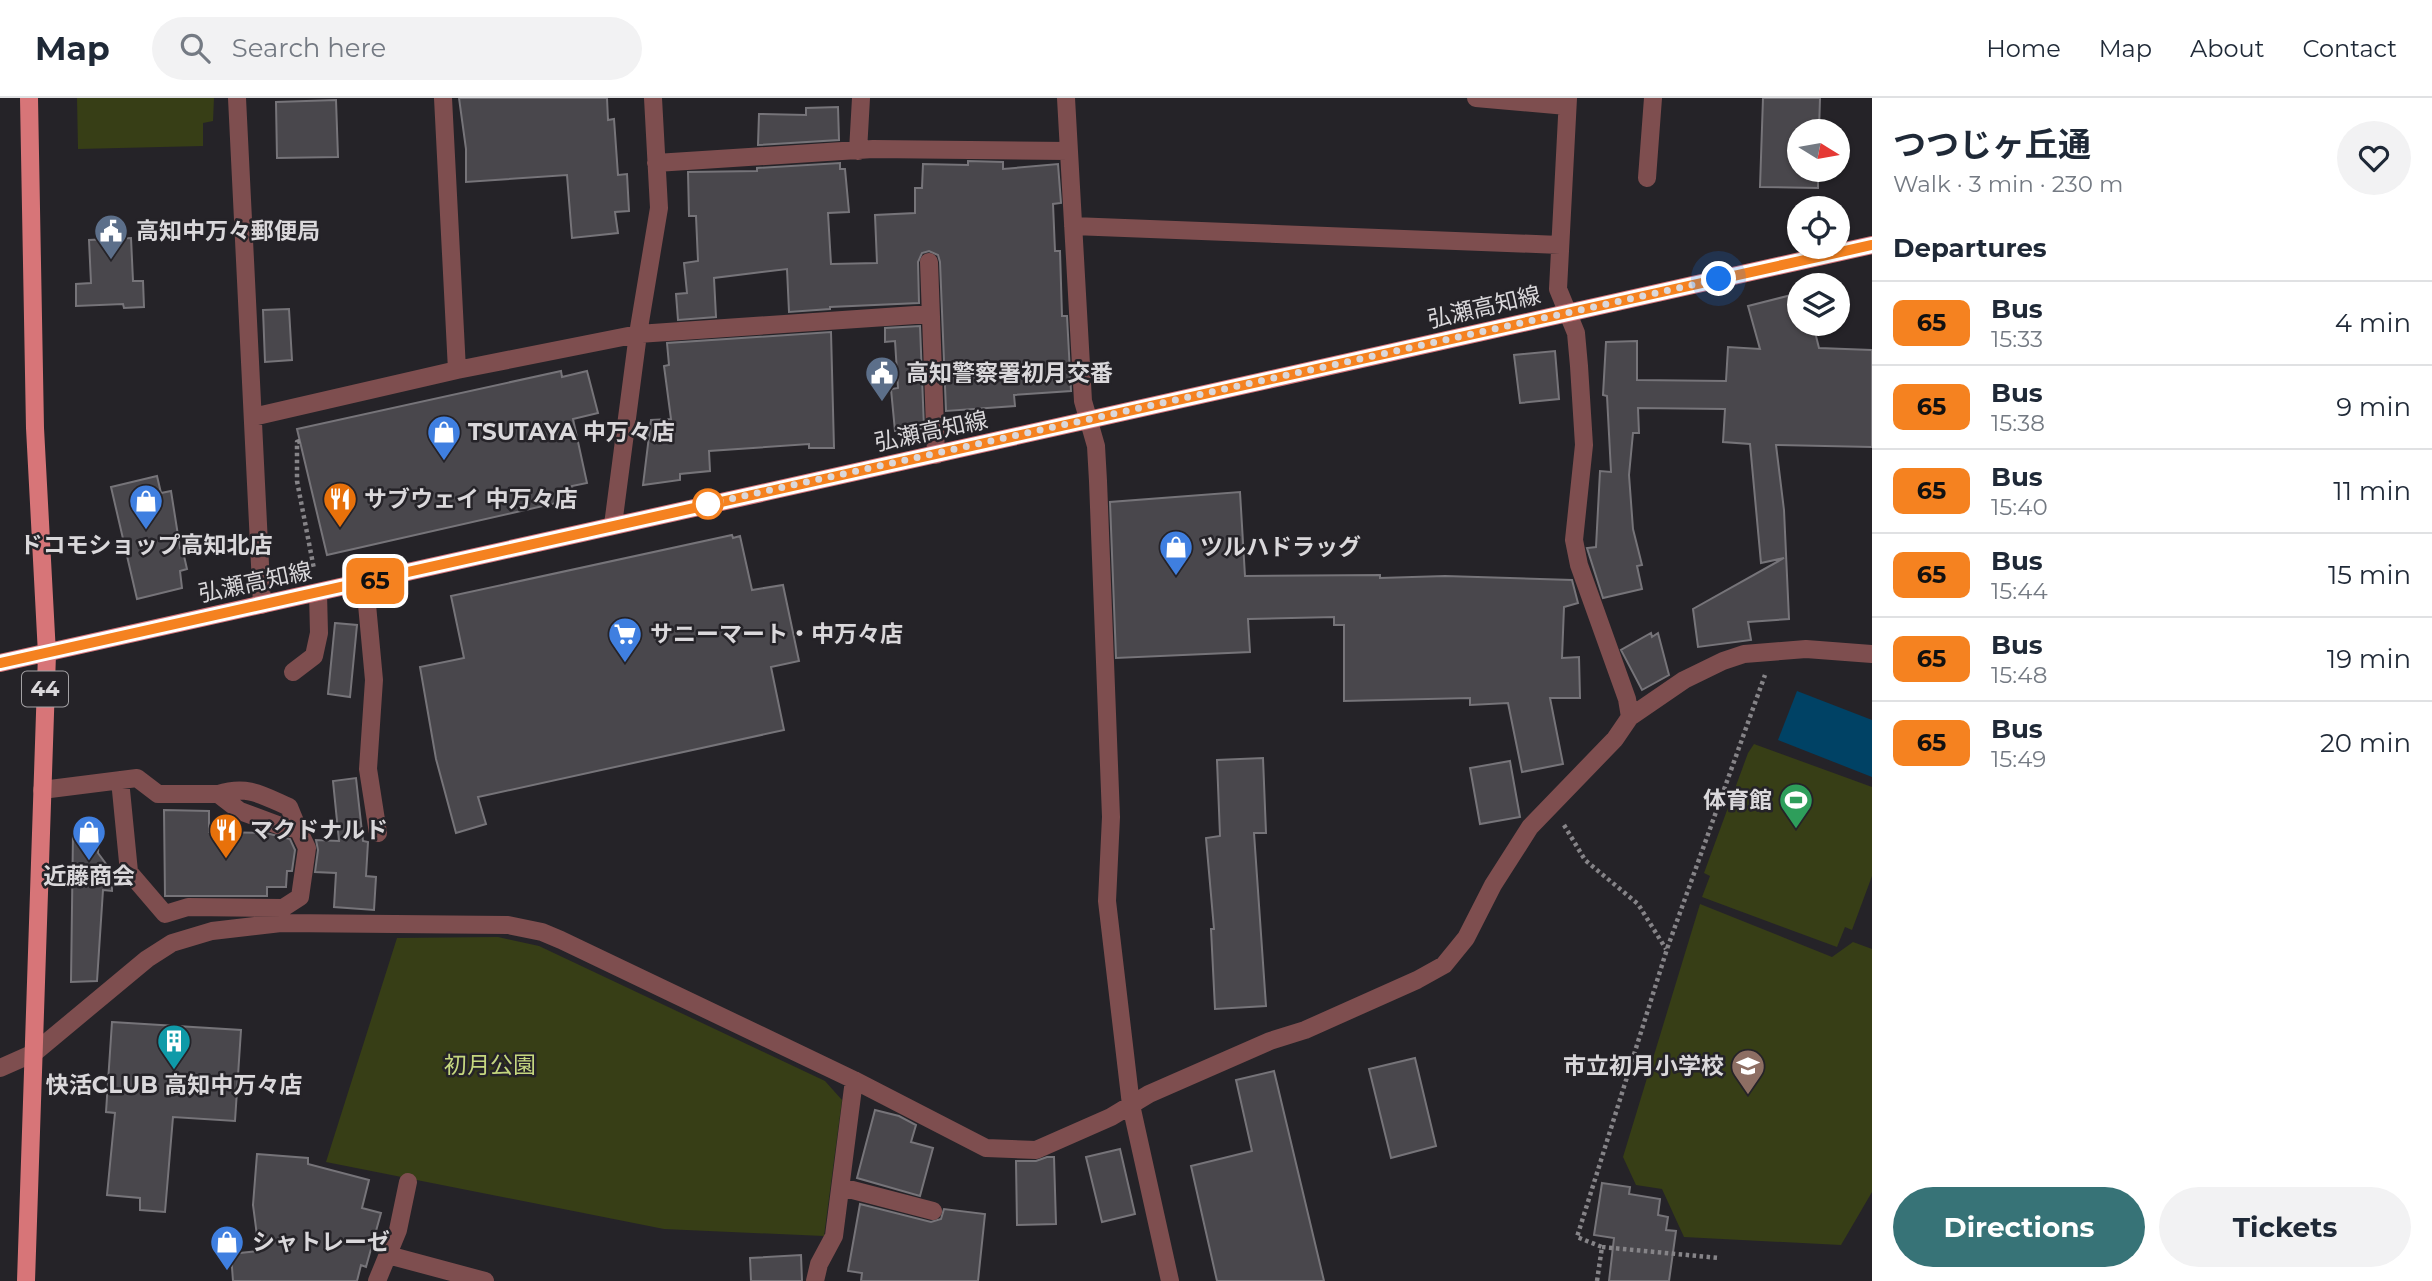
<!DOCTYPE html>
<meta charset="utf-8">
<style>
body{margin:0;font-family:Montserrat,"Noto Sans JP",sans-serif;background:#f2f2f3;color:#1f2937;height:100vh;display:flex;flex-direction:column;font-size:26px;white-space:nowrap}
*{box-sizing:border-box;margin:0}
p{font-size:23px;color:#747a83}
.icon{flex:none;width:38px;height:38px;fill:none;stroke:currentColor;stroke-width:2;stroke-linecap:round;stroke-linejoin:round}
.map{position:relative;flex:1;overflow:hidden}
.details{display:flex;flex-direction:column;background:#fff;width:560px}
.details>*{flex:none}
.badge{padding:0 14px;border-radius:10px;font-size:24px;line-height:46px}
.needle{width:46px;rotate:101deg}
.fabs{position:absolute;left:1787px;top:21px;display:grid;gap:14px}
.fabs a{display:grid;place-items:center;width:63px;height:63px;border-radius:50%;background:#fff;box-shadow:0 2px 5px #0004;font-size:35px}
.you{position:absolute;width:35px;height:35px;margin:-18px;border:5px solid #fff;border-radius:50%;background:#1a73e8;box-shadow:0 0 0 10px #1a73e833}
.map>.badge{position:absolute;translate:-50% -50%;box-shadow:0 0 0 4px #fff}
h2{padding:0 21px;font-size:26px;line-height:63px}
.round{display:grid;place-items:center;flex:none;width:74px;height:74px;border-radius:37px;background:#f2f2f3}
.overview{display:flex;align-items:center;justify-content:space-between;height:119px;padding:0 21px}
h1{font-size:33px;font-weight:700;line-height:52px}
.cta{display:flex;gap:14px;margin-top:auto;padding:14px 21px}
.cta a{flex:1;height:80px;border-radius:42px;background:#377377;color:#fff;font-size:28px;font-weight:700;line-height:80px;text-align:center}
.cta a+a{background:#f2f2f3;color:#1f2937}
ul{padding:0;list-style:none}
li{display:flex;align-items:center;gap:21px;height:84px;padding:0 21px;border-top:2px solid #e0e1e3}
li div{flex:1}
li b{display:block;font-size:26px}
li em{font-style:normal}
li .badge{min-width:77px;font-weight:700;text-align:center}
header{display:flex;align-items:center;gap:42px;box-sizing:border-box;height:98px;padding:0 35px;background:#fff;border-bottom:2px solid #e0e1e3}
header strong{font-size:33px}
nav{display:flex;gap:38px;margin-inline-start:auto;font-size:24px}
.search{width:490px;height:63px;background:#f2f2f3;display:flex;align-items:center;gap:18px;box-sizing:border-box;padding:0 24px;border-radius:38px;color:#747a83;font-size:26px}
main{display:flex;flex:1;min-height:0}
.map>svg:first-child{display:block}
.green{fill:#373e16}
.water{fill:#004265}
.building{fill:#49474c;stroke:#767479;stroke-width:2}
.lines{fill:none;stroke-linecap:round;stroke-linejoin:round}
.path{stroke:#868488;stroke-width:4.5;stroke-dasharray:3.5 3.5;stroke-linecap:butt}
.minor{stroke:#7e4e4f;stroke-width:18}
.major{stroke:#d77578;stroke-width:18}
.line-casing{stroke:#fff;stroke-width:16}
.line{stroke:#f58220;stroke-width:10}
.walk{stroke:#dad8db;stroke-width:7;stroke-dasharray:0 12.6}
.stop-dot{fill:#fff;stroke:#f58220;stroke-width:3.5}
.labels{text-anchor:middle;stroke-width:5;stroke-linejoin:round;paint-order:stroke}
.shield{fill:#252328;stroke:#a4a2a5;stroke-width:2}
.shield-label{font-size:21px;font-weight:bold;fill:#dad8db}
.poi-label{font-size:23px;font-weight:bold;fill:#dad8db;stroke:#252328;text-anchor:start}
.street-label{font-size:23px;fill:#dad8db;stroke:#252328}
.park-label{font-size:23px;fill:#c5d77f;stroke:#252328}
</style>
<header>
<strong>Map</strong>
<div class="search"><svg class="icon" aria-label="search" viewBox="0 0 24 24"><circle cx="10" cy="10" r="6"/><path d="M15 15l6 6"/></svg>Search here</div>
<nav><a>Home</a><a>Map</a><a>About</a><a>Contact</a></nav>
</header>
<main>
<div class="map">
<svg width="1872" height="1183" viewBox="0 0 1872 1183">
<rect width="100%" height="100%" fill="#252328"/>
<path class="green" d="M77,0H214L213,23L203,25V48L78,51Z
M1754,646L1872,689V778L1852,832L1845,829L1837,849L1702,799L1710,778L1704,775L1748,655Z
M1700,806L1832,859L1853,844L1872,851V1094L1841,1147L1684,1139L1662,1091L1636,1087L1623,1059Z
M498,839L539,848L825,983L842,1002L824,1138L664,1131L326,1064L397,840Z"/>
<path class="water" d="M1797,593L1872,622V679L1778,642Z"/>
<path class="building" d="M459,0H607L608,22L614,21L618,77L627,76L629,113L615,114L618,135L572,140L567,77L466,84V51Z
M1763,0H1820L1819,33H1799V72H1818V90L1760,89Z
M336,2L338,59L277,60L276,4Z
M838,9L839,42L758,47L759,16L806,17V10Z
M968,63L1003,64V71L1058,66L1061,105L1053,106L1055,153H1060L1062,218H1067L1071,293L1014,297L1015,308L946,313L940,164L938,157L929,153L922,155L918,164L919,205L830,209V211L789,214L787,171L714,180L716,219L678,222L676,196L687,195L684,165L698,163L696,118H689L688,74L757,73V70L840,65V71H845L849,114L828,115L831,166L877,165L875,117L915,115V90H922L923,66L968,67Z
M131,140L133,183H143L144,209L124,210L123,206L76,208V186L91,185L89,142Z
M1799,195V226H1813L1819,250L1872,252V349L1776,347L1784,412L1789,521L1748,524L1751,542L1698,549L1693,511L1784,460L1761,465L1750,346L1723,344L1725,311L1638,310L1639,335H1633L1629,377L1633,431L1642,467L1637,468L1642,491L1603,500L1587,450L1596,449L1600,373L1611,374L1607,298L1603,297L1606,244L1637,243V282L1726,283L1728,249L1760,251L1748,208Z
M289,211L292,262L265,264L263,212Z
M920,228L924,330L895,333L891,291L898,290L895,243L885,244V230Z
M831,234L834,350H809V346L709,353L710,373L680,376V382L643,387L651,322L671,321L664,268L669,267L667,245Z
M1555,253L1559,301L1520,305L1514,257Z
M561,273L562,279L587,273L598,315L573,321L587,385L572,388L574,401L327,457L297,331Z
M157,378L161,395L171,393L180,450L182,449L187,471L180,473L182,490L137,501L111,389Z
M1240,394L1245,478L1380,477V480L1445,478L1572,482L1578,505L1564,509L1562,560L1579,559L1580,600H1550L1563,666L1522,674L1508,605L1470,607V600L1344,603V527H1334V519L1248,521L1250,554L1116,560L1110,404Z
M732,437L733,440L740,438L752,492L783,487L799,563L771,569L784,632L478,699L486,726L456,735L436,661L420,569L464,560L451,498Z
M335,525L357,527L350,599L328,596Z
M1651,535L1652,539L1658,535L1669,577L1642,592L1621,552Z
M1263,660L1266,735H1254L1266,908L1215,911L1211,831H1214L1206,740L1220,738L1217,662Z
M1510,663L1520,719L1480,726L1470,670Z
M356,680L363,743L368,744L366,778L376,779L374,812L334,809L336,775L315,774L318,752L316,742L339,743L333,683Z
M164,712L209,713V734L266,735L290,741L295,752L292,773H287L286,789H267V798H165Z
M73,735L99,736L98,755L112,774V793L103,792L97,883L71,884Z
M112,924L241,932L235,1023L173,1019L165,1114L140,1112V1100L107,1097L115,1015L106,1014Z
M1415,960L1436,1048L1391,1060L1369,971Z
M1274,973L1324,1183H1217L1191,1068L1252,1053L1236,982Z
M875,1012L899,1018L916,1027L911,1044L933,1050L920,1098L857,1080Z
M1120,1051L1135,1116L1102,1124L1086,1059Z
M257,1056L308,1060V1066L369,1082L362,1110L381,1115L366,1169L361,1167L357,1183H233L231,1156L259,1153L253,1107Z
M1047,1059H1054L1056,1126L1017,1127L1016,1063H1036Z
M1602,1085L1630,1089L1629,1096L1660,1101L1658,1117L1668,1119L1666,1132L1676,1133L1669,1183H1609L1614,1140L1594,1137Z
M860,1106L931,1124L941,1121L944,1111L985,1116L978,1183H861L862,1175L848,1173Z
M801,1157L802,1183H751L750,1160Z"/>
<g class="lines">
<path class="path" d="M300,343L297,344V383L314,471
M1564,727L1585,762L1638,806L1666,851
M1602,1149L1719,1160
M1597,1183L1602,1149L1577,1139L1667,851L1765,577"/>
<path class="minor" d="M237,0L262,507
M443,0L457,272
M1066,0L1083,303L1096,348L1098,383L1111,719L1107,803L1131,1007L1170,1183
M1476,0L1567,8
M1568,0L1558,191L1576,235L1579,268L1584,347L1574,442L1579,467L1627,601L1630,619
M858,53L861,0
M656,65L873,51L1069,53
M1647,80L1653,0
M1073,128L1560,147
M929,164L936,357
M253,319L457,272L638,236L930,216
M613,427L638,236L659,110L653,0
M365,485L374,582L368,671L378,735
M293,574L314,558L319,535L318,495
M42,692L137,680L158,696H218L240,713L283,729L298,731L307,750L300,799L283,810L188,809L165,816L129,774L120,682
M218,696C248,687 262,697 289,709L298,731
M0,970L34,955L147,861L172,845L212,833L281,825L508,827L542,834L561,842L854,982L986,1050L1036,1052L1111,1019L1149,996L1270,943L1305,932L1417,882L1444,867L1466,840L1493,787L1530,729L1615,641L1630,619L1684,582L1723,563L1744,556L1806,551L1872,556
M841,1089L933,1113
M388,1157L485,1183
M377,1183L398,1132L408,1084
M815,1183L819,1166L834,1138L854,982"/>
<path class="major" d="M0,565L1872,147
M26,1183L47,556L35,330L29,0"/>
</g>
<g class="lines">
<g class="line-casing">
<path id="line" d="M0,565L1872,147"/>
</g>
<use href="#line" class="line"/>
<path class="walk" d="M708,406L1719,181"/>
</g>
<defs>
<g id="civic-pin" transform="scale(1.75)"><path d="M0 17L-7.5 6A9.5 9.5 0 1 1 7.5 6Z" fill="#5c6f8a" stroke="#252328"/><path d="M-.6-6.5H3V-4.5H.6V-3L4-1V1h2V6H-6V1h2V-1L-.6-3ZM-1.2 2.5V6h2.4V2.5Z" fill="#fff"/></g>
<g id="shop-pin" transform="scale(1.75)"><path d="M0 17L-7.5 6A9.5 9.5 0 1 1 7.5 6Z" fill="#3f7fe0" stroke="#252328"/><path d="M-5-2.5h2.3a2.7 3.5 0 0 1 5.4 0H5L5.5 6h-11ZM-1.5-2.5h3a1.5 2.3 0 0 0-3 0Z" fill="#fff"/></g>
<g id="restaurant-pin" transform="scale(1.75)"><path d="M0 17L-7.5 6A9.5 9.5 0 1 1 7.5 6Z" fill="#e8710a" stroke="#252328"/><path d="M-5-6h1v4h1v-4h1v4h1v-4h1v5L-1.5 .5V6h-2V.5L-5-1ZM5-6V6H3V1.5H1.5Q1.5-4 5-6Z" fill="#fff"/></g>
<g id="supermarket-pin" transform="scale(1.75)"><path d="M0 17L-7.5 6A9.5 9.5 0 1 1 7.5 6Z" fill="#3f7fe0" stroke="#252328"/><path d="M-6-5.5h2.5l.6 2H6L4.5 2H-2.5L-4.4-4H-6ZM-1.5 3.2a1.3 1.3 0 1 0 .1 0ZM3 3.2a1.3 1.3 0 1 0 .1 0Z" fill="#fff"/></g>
<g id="stadium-pin" transform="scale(1.75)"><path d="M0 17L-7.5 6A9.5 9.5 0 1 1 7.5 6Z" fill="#2e9e5b" stroke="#252328"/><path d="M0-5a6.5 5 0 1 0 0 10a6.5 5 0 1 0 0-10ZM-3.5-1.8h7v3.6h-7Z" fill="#fff"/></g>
<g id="building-pin" transform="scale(1.75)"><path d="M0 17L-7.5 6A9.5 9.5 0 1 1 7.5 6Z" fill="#0f9aa8" stroke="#252328"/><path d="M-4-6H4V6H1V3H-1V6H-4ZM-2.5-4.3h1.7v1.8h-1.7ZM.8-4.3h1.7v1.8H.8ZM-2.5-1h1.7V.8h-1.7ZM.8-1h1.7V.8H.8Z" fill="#fff"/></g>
<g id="school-pin" transform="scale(1.75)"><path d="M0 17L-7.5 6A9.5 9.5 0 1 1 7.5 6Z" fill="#8d6e63" stroke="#252328"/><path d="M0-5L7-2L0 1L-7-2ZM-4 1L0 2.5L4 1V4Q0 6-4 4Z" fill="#fff"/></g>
</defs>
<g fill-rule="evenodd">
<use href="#civic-pin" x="111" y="133"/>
<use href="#civic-pin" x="882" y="275"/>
<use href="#shop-pin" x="444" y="334"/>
<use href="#restaurant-pin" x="340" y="401"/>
<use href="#shop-pin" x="146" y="403"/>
<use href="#shop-pin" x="1176" y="449"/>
<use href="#supermarket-pin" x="625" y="536"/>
<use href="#stadium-pin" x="1796" y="702"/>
<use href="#restaurant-pin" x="226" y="732"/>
<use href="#shop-pin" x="89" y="734"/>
<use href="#building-pin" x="174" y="943"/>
<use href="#school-pin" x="1748" y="968"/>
<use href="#shop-pin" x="227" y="1144"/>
</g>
<circle class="stop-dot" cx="708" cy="406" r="14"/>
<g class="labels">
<rect class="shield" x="22" y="573.5" width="46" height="35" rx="5"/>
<g class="shield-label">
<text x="45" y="598">44</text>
</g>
<g class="poi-label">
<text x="136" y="141">高知中万々郵便局</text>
<text x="906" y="283">高知警察署初月交番</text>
<text x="468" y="342">TSUTAYA 中万々店</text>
<text x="364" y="409">サブウェイ 中万々店</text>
<text x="146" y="455" text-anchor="middle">ドコモショップ高知北店</text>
<text x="1200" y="457">ツルハドラッグ</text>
<text x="650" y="544">サニーマート・中万々店</text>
<text x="1772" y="710" text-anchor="end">体育館</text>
<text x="250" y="740">マクドナルド</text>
<text x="89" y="786" text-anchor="middle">近藤商会</text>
<text x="1724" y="976" text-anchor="end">市立初月小学校</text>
<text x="174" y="995" text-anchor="middle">快活CLUB 高知中万々店</text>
<text x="252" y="1152">シャトレーゼ</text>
</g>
<g class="street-label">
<text transform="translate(1484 209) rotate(-13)" y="8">弘瀬高知線</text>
<text transform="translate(931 333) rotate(-12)" y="8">弘瀬高知線</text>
<text transform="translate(255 484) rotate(-12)" y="8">弘瀬高知線</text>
</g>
<g class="park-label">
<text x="490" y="975">初月公園</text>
</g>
</g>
</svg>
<div class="fabs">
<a><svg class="needle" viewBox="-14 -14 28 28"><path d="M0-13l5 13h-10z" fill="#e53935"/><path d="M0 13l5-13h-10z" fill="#747a83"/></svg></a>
<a><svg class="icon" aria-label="locate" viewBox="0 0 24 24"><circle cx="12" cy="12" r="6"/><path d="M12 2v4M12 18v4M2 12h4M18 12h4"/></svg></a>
<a><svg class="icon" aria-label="layers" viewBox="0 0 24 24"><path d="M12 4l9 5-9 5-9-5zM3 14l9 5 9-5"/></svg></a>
</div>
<div class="you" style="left:1719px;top:181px"></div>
<b class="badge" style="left:375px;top:483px;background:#f58220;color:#111">65</b>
</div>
<section class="details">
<div class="overview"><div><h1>つつじヶ丘通</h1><p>Walk · 3 min · 230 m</p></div><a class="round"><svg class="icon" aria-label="heart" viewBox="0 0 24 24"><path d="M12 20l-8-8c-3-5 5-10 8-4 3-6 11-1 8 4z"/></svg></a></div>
<h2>Departures</h2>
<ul>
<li><span class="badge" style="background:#f58220;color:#111">65</span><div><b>Bus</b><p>15:33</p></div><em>4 min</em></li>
<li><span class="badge" style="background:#f58220;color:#111">65</span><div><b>Bus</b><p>15:38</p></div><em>9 min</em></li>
<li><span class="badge" style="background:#f58220;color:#111">65</span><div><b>Bus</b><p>15:40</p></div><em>11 min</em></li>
<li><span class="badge" style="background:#f58220;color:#111">65</span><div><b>Bus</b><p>15:44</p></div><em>15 min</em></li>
<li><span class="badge" style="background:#f58220;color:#111">65</span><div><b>Bus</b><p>15:48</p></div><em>19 min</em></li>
<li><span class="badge" style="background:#f58220;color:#111">65</span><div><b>Bus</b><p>15:49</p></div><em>20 min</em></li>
</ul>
<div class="cta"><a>Directions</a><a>Tickets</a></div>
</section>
</main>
